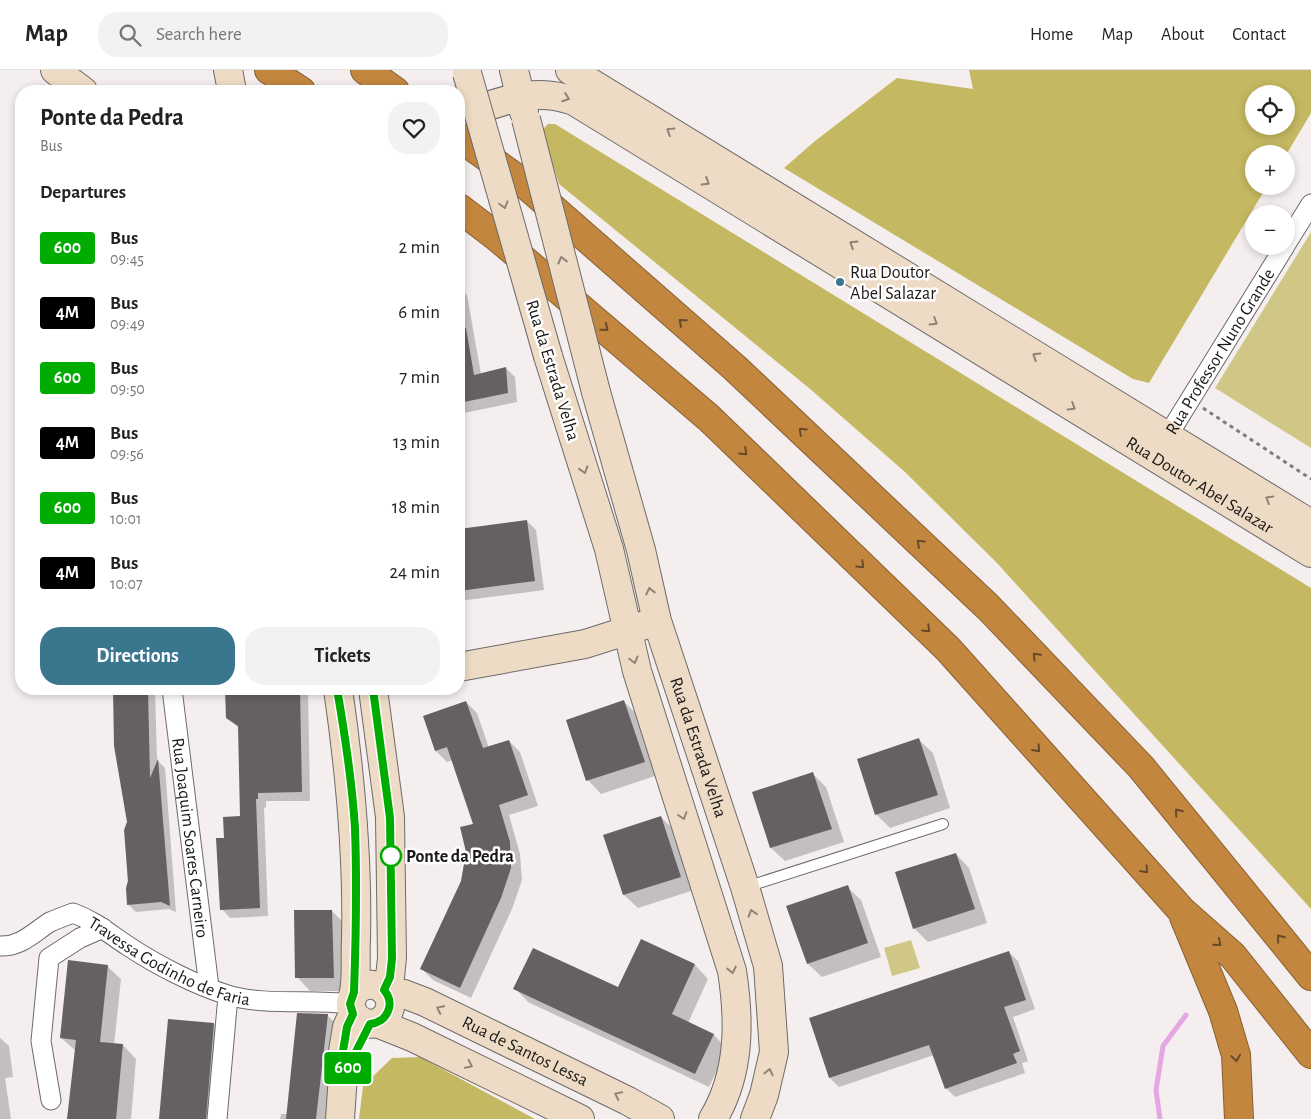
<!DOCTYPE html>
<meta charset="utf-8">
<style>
body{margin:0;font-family:"Alegreya Sans",sans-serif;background:#f2f2f2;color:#222;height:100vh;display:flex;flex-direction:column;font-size:19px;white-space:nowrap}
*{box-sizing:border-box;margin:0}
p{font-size:16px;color:#767676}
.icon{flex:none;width:28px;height:28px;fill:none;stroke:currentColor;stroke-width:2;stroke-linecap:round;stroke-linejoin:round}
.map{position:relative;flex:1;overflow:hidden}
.side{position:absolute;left:15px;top:15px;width:450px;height:610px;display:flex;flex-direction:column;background:#fff;border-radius:20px;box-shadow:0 2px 8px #0003}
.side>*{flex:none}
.badge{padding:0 10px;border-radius:4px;font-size:18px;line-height:32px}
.buttons{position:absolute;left:1245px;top:15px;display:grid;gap:10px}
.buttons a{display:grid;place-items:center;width:50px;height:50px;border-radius:50%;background:#fff;box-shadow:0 2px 8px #0003;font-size:25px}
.map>.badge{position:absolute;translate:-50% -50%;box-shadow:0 0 0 2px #fff}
h2{padding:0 25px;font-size:19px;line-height:45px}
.round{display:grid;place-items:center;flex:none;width:52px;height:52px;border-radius:20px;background:#f2f2f2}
.headline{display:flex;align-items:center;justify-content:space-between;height:85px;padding:0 25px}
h1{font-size:24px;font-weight:700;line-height:38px}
.primary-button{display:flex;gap:10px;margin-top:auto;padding:10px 25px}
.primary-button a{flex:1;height:58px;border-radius:20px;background:#3a768e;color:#fff;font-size:20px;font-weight:700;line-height:58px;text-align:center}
.primary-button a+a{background:#f2f2f2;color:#222}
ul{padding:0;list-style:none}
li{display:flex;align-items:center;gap:15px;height:65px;padding:0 25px}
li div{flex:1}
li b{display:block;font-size:19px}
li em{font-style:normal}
li .badge{min-width:55px;font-weight:700;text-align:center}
header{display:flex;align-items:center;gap:30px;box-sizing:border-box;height:70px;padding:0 25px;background:#fff;border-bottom:1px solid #e0e0e0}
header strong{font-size:24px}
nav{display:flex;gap:28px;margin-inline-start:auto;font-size:18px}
.search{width:350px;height:45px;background:#f2f2f2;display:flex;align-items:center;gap:12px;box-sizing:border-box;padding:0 18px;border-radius:20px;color:#767676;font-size:19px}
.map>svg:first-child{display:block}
.green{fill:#d0c787}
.forest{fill:#c5b862;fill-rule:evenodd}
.shadow{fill:#0003}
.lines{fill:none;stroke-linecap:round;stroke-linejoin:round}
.stream{stroke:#e5a6e4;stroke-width:5}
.building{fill:#656162}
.lane-casing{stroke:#6e6a69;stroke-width:12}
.street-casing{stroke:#6e6a69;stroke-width:21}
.secondary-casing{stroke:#6e6a69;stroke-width:30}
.highway-casing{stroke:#886031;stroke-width:30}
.path{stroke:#807c7c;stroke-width:3;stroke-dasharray:4 4;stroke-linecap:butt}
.lane{stroke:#fff;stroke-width:10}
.street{stroke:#fff;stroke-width:19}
.secondary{stroke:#eddbc5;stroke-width:28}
.highway{stroke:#c3863e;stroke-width:28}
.secondary-bridge-casing{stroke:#6e6a69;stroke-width:30;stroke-linecap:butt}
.secondary-bridge{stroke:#eddbc5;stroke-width:28}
.oneway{stroke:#8e8377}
.oneway2{stroke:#664a29}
.line-casing{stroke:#fff;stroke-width:11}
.line{stroke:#00ac00;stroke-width:8}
.poi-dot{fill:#3a768e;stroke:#fffefd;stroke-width:2}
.stop-dot{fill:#fff;stroke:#00ac00;stroke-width:2.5}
.labels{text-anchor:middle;stroke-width:5;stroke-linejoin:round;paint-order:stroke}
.poi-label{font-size:18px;fill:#1a1818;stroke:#fffefd;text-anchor:start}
.street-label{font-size:18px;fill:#1a1818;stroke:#fffefd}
.stop-label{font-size:18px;font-weight:bold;fill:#1a1818;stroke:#fffefd;text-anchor:start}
</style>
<header>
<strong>Map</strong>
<div class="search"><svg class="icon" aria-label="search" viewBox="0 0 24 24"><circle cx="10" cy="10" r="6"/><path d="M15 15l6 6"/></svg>Search here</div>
<nav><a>Home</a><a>Map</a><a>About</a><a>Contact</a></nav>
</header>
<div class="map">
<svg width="1311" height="1049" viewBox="0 0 1311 1049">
<rect width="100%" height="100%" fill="#f4efee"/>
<path class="green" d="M1311,162V378L1215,318Z
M911,870L920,898L892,906L884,878Z"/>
<path class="forest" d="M969,0H1311V43L1286,85L1254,84V116H1267L1149,313L1133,309L784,98L815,71L897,8L973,19ZM1254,24H1286V56H1254Z
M548,54H555L1311,518V839L997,493L905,402L809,318L559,114L542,60Z
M420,987L535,1049H359L363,1016L392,988Z"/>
<path class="shadow" d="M459,217L467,225L481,304L506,298L515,307L517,332L459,344Z
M527,451L536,460L544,520L459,531V460Z
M109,619H155L157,690L165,698L176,842L169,839L136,842L129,835L125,760L128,752L114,625Z
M226,619H308L310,731H266V737L264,738L268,846L230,848L222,839L225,769L241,747L240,659L227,648Z
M466,632L477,643L489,678L509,671L520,682L538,736L509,745L520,784L522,810L512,839L471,928L433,910L422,899L462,812L474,755L453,690L447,692L436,681L424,647Z
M624,632L638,645L658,705L601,724L588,710Z
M919,670L933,683L950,738L890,758L876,744Z
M813,704L826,717L844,772L785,791L771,778L753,723Z
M661,747L675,761L694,820L638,838L624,825L605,766Z
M956,784L969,798L987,853L928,872L914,858Z
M847,817L861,830L881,887L822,907L808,894L788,837Z
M332,841L346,855L347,921H310L297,907Z
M641,870L695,895L708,909L688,953L714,965L727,979L709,1017L528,932L515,918L618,919Z
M1009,882L1018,891L1035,939L1013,947L1028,991L1022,993L1025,1003L955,1027L946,1018L934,985L839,1017L830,1008L811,948Z
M107,896L121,909L114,975H123L136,989L131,1049H68L76,981L61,968Z
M327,945L336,954L326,1049H280L281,1044H288Z
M214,954L227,968L222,1049H160Z
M0,968L9,976L13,1007L5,1008L11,1049H0Z"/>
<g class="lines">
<path class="stream" d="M1160,1049L1156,1020L1163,976L1186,945"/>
</g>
<path class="building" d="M459,258H466L474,305L506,297L508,323L459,333Z
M527,450L535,511L459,521V459Z
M113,619H148L150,708L158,689L170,836L161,832L127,835L126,818L128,811L124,760L127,752L114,676Z
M225,619H300L302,722L258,723V729H256L260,838L220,840L216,768H224L223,747L240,746L238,656L226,648Z
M624,630L645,692L586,711L566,650Z
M466,631L483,678L509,670L528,725L499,735L510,772L511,798L501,828L460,918L420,899L461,811L466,782L460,757L473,754L447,677L435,681L423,646Z
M919,668L938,725L875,745L857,689Z
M813,702L832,759L770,778L752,722Z
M661,746L681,807L623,825L603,765Z
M956,783L975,839L913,859L895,802Z
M848,815L868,873L807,894L786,836Z
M294,840H332L334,908H295Z
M641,869L695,894L672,944L714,964L695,1004L513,919L533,878L618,917Z
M1009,881L1026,930L1004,937L1020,981L1013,984L1017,993L945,1019L929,975L829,1008L809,948Z
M68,890L108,895L100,972L123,974L116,1049H67L76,970L60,968Z
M297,943L328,944L316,1049H286Z
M168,949L214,953L206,1049H159Z"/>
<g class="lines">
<g class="lane-casing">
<path id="lane" d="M746,817L943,754"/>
</g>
<g class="street-casing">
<g id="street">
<path d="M1286,174L1311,134"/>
<path id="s1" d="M1162,375L1285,176"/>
<path id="s2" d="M172,619L209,917"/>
<path id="s3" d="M0,876C21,877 34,862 50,852C57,849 65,846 73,843C95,851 108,863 128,876C155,894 197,916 228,925C264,936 311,929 350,934"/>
<path d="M51,1030L41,971L49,888L80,868L103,858"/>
<path d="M217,1049L228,926"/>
</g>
</g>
<g class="secondary-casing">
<g id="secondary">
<path d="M55,0L83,21"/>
<path d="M228,0L232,21"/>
<path d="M514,0L524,42"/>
<path d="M570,0L1311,454"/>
<path id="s4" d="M476,40C511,28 538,18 574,31L1311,483"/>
<path d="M548,286L609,479L637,601L732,901C740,952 740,1004 713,1049"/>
<path id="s5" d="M596,322L641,480L657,551L745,817L768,896L774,982L764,1025L755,1049"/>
<path d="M459,597L585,574L645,555"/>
<path d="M338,619C350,702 358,784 356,869C355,886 357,905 354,922C353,927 350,931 351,937C354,951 370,959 382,950C404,933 378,900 354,922"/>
<path d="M373,619L390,747L392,888L390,907L384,920"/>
<path id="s6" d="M387,923L404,924L425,932L628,1031L660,1049"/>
<path d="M377,953L412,967L580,1049"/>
<path d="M340,1049L343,1005L341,993L347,957L353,944"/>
</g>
</g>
<g class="highway-casing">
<path id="highway" d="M269,0L301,21
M365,0L395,21
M459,67L526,115L735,298L989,538L1141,697L1311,906
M459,138L497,167L709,348L948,579L1182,841L1233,886L1311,984
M1184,847L1223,941L1236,985L1239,1049"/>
</g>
<path class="path" d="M1203,338L1311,409"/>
<use href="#lane" class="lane"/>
<use href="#street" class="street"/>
<use href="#secondary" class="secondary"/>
<use href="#highway" class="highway"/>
<g class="secondary-bridge-casing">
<path id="secondary-bridge" d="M467,3L548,286
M526,49L596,322"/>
</g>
<use href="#secondary-bridge" class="secondary-bridge"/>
</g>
<defs><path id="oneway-chevron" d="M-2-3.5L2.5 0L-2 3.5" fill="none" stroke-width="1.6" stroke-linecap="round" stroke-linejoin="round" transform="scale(1.25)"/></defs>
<g class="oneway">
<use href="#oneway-chevron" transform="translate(566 28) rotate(20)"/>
<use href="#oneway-chevron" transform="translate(670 61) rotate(-148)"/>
<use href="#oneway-chevron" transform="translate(706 112) rotate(32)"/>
<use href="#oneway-chevron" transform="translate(504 135) rotate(74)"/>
<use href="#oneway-chevron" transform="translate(853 174) rotate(-148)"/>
<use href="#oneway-chevron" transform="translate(562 190) rotate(-104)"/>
<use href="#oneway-chevron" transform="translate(934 252) rotate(32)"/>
<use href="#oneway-chevron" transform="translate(1036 286) rotate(-148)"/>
<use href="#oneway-chevron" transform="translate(1072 337) rotate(32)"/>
<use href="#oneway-chevron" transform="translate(584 400) rotate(73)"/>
<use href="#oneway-chevron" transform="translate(1269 429) rotate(-149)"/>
<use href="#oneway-chevron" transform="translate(650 521) rotate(-103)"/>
<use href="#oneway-chevron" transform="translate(634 590) rotate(75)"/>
<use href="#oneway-chevron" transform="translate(683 746) rotate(72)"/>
<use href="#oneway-chevron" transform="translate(752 843) rotate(-107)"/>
<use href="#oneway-chevron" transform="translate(732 900) rotate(77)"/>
<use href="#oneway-chevron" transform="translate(440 939) rotate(-154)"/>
<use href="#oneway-chevron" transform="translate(469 995) rotate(26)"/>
<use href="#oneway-chevron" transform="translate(769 1002) rotate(-77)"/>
<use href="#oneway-chevron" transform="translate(618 1025) rotate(-154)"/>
</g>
<g class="oneway2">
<use href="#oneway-chevron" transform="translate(682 252) rotate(-139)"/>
<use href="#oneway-chevron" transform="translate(605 258) rotate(40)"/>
<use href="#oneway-chevron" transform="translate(802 361) rotate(-137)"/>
<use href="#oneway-chevron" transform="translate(744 382) rotate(44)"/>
<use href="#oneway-chevron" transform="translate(920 473) rotate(-137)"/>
<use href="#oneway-chevron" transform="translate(861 495) rotate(44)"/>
<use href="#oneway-chevron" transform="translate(927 559) rotate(44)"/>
<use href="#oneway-chevron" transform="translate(1036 586) rotate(-134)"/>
<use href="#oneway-chevron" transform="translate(1037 679) rotate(48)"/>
<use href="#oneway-chevron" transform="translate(1178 742) rotate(-129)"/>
<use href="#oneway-chevron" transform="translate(1145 800) rotate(48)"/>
<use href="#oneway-chevron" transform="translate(1280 868) rotate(-129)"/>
<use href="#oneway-chevron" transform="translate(1218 873) rotate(41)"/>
<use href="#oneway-chevron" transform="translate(1236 988) rotate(82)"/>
</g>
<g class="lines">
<g class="line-casing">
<path id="line" d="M337,619C345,665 352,711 355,758C357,813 356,867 354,922L350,934L353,944L347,957L341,993L344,1005L370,954C387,952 396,934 384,920L390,907L392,888L390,748L373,619"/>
</g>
<use href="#line" class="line"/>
</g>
<circle class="poi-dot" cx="840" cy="212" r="5"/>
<circle class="stop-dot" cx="391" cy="786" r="10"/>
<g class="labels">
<g class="poi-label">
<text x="850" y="208">Rua Doutor<tspan x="850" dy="21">Abel Salazar</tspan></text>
</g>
<g class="street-label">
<text dy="6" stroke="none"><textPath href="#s1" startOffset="110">Rua Professor Nuno Grande</textPath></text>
<text transform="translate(553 300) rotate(73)" y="6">Rua da Estrada Velha</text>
<text dy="6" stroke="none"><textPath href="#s4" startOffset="835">Rua Doutor Abel Salazar</textPath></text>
<text dy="6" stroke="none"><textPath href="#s5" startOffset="370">Rua da Estrada Velha</textPath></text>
<text dy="6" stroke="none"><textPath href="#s2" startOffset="150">Rua Joaquim Soares Carneiro</textPath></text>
<text dy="6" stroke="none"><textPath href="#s3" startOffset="190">Travessa Godinho de Faria</textPath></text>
<text dy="6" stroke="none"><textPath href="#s6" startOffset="151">Rua de Santos Lessa</textPath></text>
</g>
<g class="stop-label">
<text x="406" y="792">Ponte da Pedra</text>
</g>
</g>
</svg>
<div class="buttons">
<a><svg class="icon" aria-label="locate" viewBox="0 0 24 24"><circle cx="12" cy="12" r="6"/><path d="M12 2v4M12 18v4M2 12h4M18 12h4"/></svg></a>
<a>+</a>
<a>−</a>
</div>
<b class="badge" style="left:348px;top:998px;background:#00ac00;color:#fff">600</b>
<section class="side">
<div class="headline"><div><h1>Ponte da Pedra</h1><p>Bus</p></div><a class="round"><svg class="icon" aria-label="heart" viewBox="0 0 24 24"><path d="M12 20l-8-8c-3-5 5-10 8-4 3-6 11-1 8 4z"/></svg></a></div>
<h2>Departures</h2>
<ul>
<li><span class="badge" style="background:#00ac00;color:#fff">600</span><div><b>Bus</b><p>09:45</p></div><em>2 min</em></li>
<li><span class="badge" style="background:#000;color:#fff">4M</span><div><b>Bus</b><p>09:49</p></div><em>6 min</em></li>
<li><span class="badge" style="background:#00ac00;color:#fff">600</span><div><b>Bus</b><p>09:50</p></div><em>7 min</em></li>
<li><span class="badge" style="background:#000;color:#fff">4M</span><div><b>Bus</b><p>09:56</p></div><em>13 min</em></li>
<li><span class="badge" style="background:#00ac00;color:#fff">600</span><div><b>Bus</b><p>10:01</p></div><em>18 min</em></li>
<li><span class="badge" style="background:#000;color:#fff">4M</span><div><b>Bus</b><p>10:07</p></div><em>24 min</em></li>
</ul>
<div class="primary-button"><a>Directions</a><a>Tickets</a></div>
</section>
</div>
